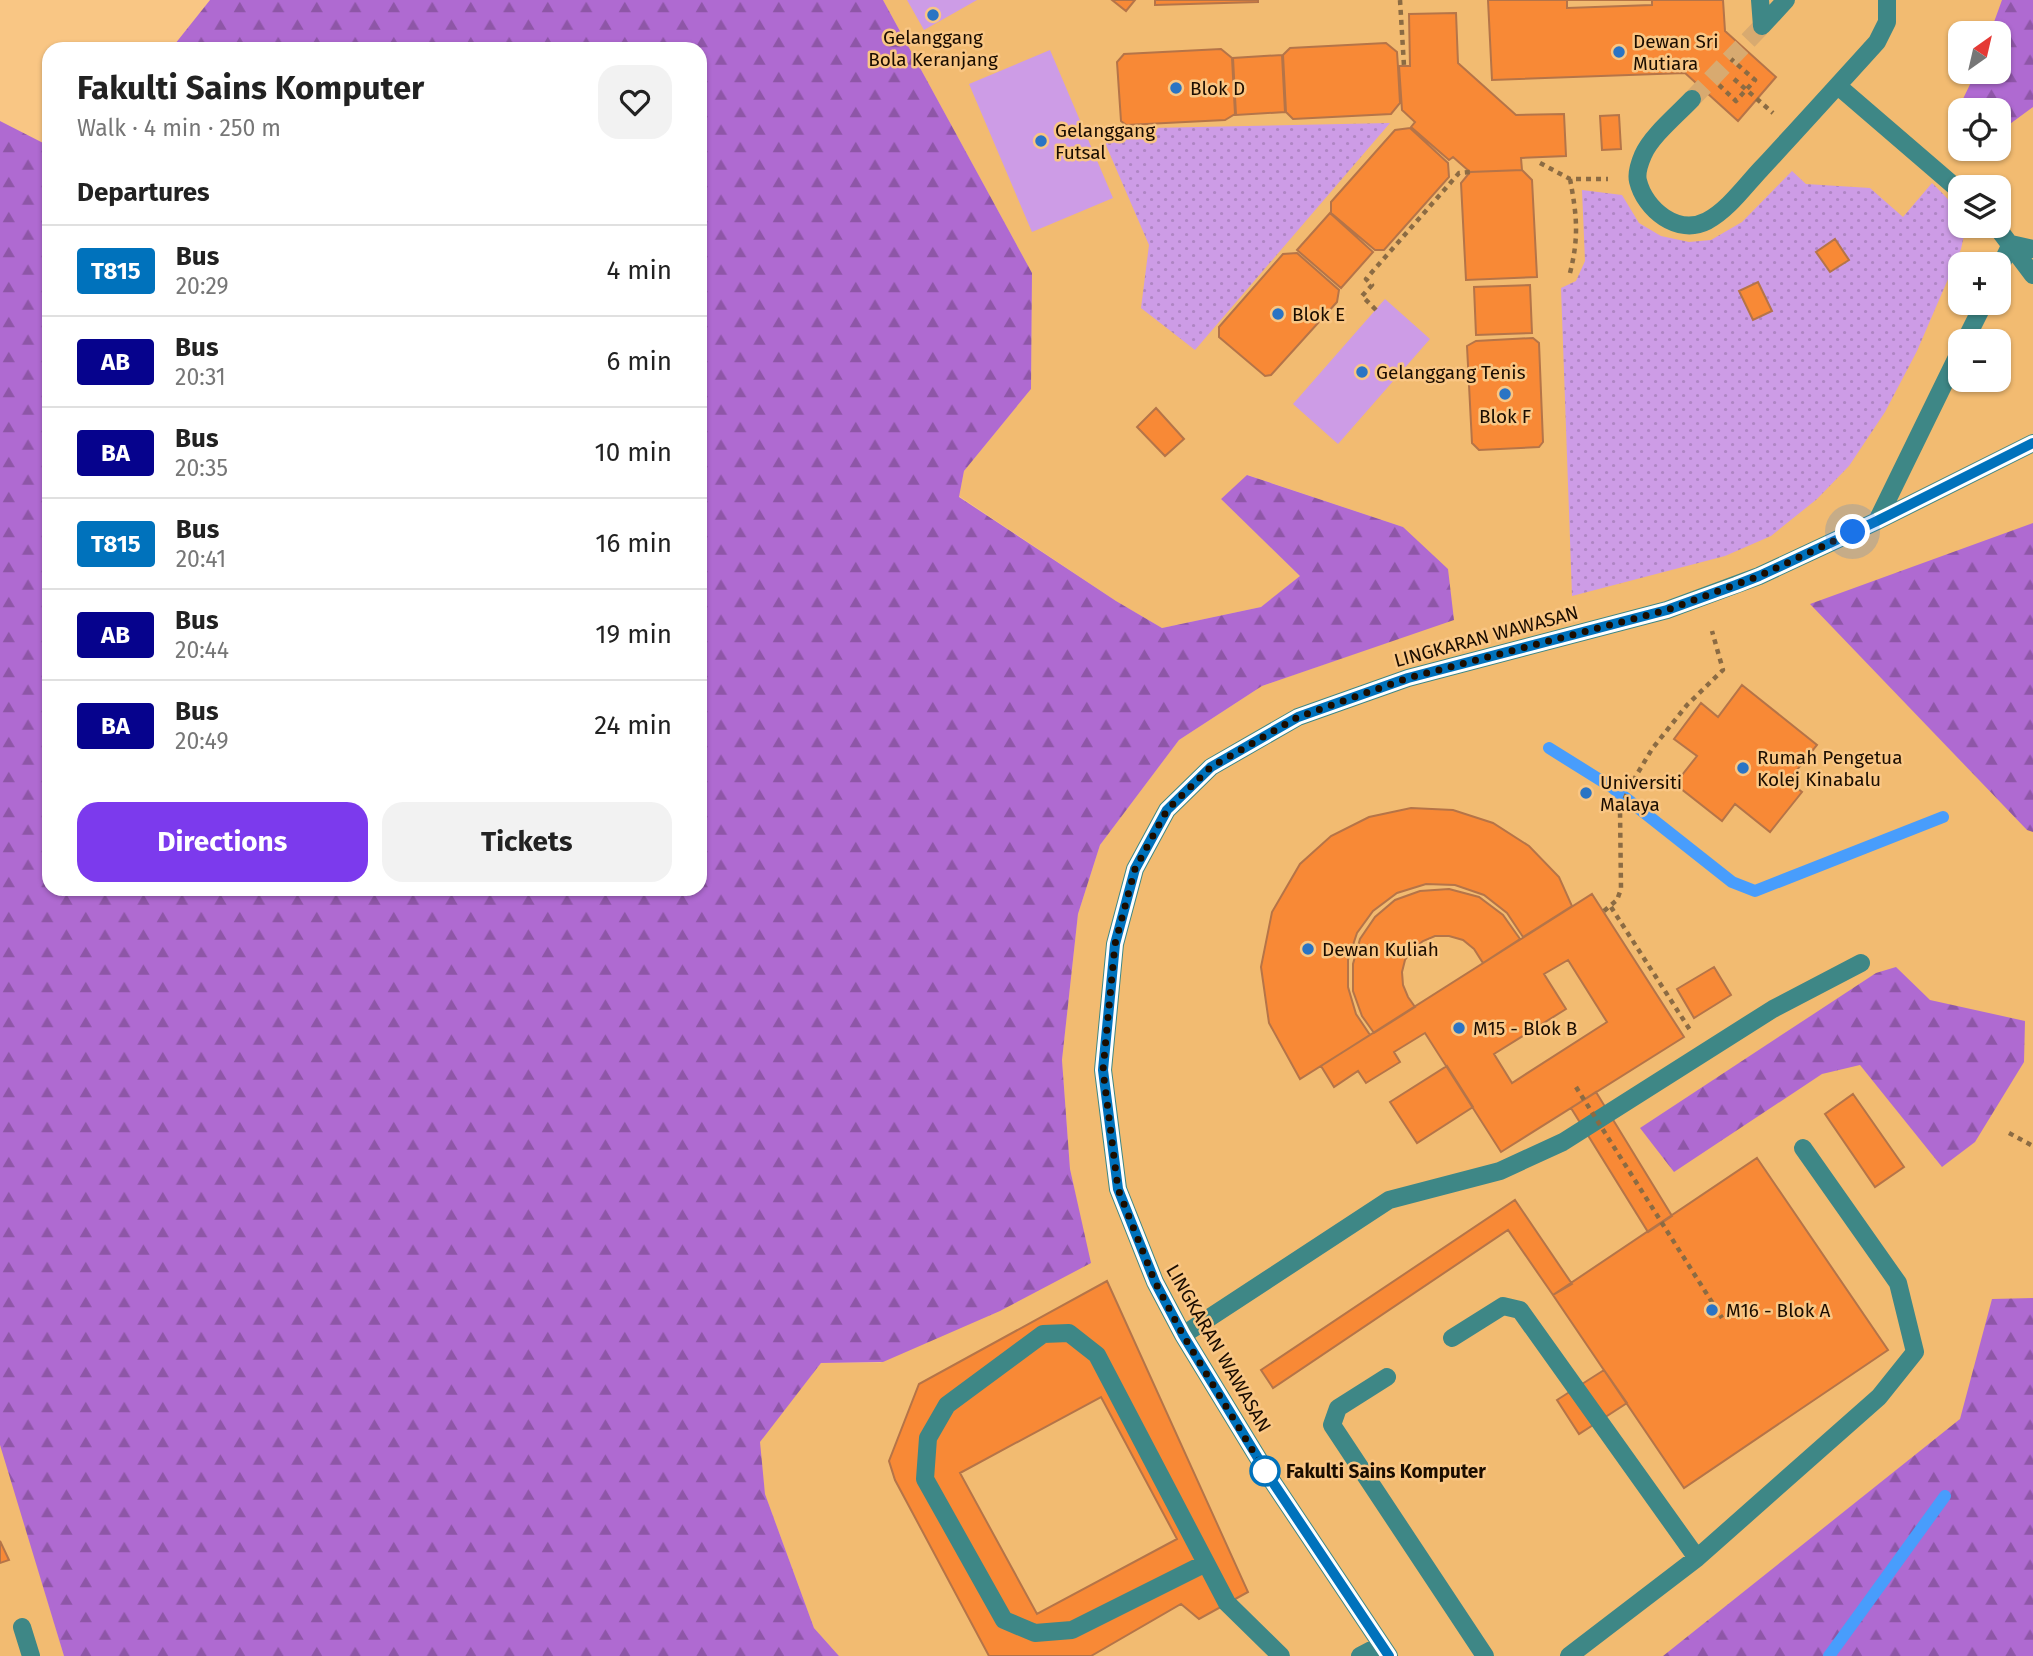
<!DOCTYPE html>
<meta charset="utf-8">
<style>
body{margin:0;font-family:"Fira Sans",sans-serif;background:#f2f2f2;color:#222;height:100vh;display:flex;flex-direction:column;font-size:26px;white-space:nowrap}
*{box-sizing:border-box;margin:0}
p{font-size:23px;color:#767676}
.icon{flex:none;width:38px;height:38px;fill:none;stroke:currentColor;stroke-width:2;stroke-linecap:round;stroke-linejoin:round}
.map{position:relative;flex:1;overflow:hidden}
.panel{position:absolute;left:42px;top:42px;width:665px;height:854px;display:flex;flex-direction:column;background:#fff;border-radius:21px;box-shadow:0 2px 5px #0004}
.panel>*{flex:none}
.badge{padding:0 14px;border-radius:5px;font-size:24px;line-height:46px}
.needle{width:46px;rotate:34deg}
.controls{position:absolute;left:1948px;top:21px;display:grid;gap:14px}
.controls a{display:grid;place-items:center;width:63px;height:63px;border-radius:14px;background:#fff;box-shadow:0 2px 5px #0004;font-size:35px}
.you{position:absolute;width:35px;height:35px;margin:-18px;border:5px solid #fff;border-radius:50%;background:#1a73e8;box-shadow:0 0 0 10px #1a73e833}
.map>.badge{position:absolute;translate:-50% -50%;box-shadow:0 0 0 4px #fff}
h2{padding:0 35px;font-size:26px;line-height:63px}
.round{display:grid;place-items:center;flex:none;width:74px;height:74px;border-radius:21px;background:#f2f2f2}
.headline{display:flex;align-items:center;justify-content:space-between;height:119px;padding:0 35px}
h1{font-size:33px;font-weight:700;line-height:52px}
.action{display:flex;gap:14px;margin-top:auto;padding:14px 35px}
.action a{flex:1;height:80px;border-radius:21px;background:#7c3aed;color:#fff;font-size:28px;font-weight:700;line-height:80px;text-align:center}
.action a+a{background:#f2f2f2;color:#222}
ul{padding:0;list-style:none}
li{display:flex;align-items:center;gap:21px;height:91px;padding:0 35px;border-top:2px solid #e0e0e0}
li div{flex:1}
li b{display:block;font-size:26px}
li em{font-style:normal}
li .badge{min-width:77px;font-weight:700;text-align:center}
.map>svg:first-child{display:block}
.built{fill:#f2bb71;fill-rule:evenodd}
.grass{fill:url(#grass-dots)}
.forest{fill:url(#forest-firs)}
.pitch{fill:#cd9ce6}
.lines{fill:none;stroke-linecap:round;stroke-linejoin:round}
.stream{stroke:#489dfc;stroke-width:12}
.building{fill:#f88936;stroke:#b57448;stroke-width:2;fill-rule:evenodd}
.minor-tunnel{stroke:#d8aa70;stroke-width:18;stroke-dasharray:18 9;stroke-linecap:butt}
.path{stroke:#8b6b43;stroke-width:4.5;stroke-dasharray:5 5;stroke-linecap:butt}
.minor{stroke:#3e8786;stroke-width:18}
.path-bridge{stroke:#8b6b43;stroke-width:4.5;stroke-dasharray:5 5;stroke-linecap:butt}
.line-casing{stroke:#fff;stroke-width:16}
.line{stroke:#0072bc;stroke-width:10}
.walk{stroke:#1b0d00;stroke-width:7;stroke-dasharray:0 12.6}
.poi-dot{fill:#2a74c4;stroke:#f9c684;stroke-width:2.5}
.stop-dot{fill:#fff;stroke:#0072bc;stroke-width:3.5}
.labels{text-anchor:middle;stroke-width:5;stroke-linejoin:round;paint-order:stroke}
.poi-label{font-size:19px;fill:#1b0d00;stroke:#f9c684;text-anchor:start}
.street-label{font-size:19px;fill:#1b0d00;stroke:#f9c684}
.stop-label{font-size:19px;font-weight:bold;fill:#1b0d00;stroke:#f9c684;text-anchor:start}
</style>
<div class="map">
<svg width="2033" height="1656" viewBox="0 0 2033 1656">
<defs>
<pattern id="grass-dots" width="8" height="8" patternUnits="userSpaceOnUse" patternTransform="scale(1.75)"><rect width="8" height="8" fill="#cd9ce6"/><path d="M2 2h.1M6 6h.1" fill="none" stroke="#af85c4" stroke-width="1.8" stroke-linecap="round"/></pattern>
<pattern id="forest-firs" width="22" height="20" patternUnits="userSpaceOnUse" patternTransform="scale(1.75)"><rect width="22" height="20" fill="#af6ad1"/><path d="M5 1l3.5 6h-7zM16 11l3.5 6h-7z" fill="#8e56a7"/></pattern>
</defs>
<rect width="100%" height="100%" fill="#f9c684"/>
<path class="built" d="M883,0H2033V1656H839L814,1628L765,1494L759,1442L821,1363H880L1090,1263L1070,1169L1062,1060L1078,914L1100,845L1179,740L1262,686L1454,619L1403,527L1248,475L1221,499L1301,576L1261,607L1162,628L1116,601L959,496L964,471L1031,389L1032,273ZM1960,33H1998V72H1960ZM1960,110H1998V149H1960ZM1960,187H1998V226H1960ZM1960,264H1998V303H1960ZM1960,341H1998V380H1960Z
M0,1445L3,1451L64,1656H0Z"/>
<path class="grass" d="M1390,123L1195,350L1141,308L1149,245L1099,129Z
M1792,171L1806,184L1870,188L1903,217L1932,183C1944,195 1960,208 1960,226H1963L1965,231L1961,249L1917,351L1885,412L1849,466L1817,499L1771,536L1725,556L1572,596L1561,288L1576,281L1585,261L1582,190L1622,195L1639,223L1661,236L1689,242L1711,240L1742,222Z"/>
<path class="forest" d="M210,0H883L1032,273L1031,389L964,471L959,497L1116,601L1162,628L1261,607L1300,576L1221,499L1247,475L1403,527L1448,569L1454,620L1262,686L1179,740L1100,845L1078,914L1062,1060L1070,1169L1091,1263L1000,1311L883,1362L821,1363L760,1442L765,1494L814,1628L839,1656H64L0,1445V121L49,146V889H700V49H171Z
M2002,0H2033V107L1999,132L1998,110H1960V128V105L1976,72H1998V33H1990Z
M2033,523V832L2027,830L1810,604Z
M1896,967L1930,1000L2025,1021L2024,1062L1975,1142L1942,1167L1860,1065L1822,1074L1674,1172L1640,1128L1876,973Z
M2033,1298V1656H1663L1960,1419L1992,1299Z"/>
<path class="pitch" d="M907,0H977L924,30Z
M1050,50L1113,198L1032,232L969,84Z
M1385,299L1430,339L1338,444L1293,404Z"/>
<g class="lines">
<path class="stream" d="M1549,748L1613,788L1732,882L1755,891L1943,817
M1829,1656L1945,1496"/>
</g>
<path class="building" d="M1112,0H1135L1126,11Z
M1155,0H1258V2L1155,5Z
M1488,0H1723L1725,31L1776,77L1738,121L1685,73L1492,80Z
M1567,0H1652V5L1567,8Z
M1456,13L1458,63L1516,115L1564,114L1566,156L1521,158L1522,170L1470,172L1453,157L1449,160L1411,127L1415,122L1402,110L1399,66H1410L1409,14Z
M1386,43L1397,52L1398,67L1400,103L1391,114L1293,119L1286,112L1283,55L1290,48Z
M1221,49L1232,58L1235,114L1225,120L1126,125L1121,121L1117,62L1124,54Z
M1282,55L1285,112L1236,115L1233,58Z
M1619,115L1621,149L1602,150L1600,116Z
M1410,128L1448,163L1449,177L1384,250H1375L1331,213V202L1395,130Z
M1522,170L1532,180L1537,277L1466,280L1461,183L1470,172Z
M1330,213L1373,252L1341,288L1297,250Z
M1835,239L1849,260L1830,272L1816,252Z
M1297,253L1339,290L1337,302L1271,375L1265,376L1219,337V327L1283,254Z
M1758,282L1772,311L1753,320L1739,291Z
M1530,285L1532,333L1476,335L1474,287Z
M1533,338L1539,343L1543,442L1539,447L1479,450L1472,443L1467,346L1476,341Z
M1156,408L1184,439L1165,456L1137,427Z
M1742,685L1817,745L1788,781L1802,792L1770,832L1735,804L1722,821L1675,784L1697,756L1674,739L1701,703L1718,717Z
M1411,808L1453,810L1493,823L1529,846L1559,877L1572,906L1523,937L1507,913L1484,895L1455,885L1426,884L1397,893L1373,911L1357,933L1348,960V987L1356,1014L1370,1035L1300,1079L1269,1023L1261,967L1272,912L1300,864L1331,836L1369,817Z
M1449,889L1479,897L1503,915L1520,939L1483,963L1474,949L1463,940L1449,936H1435L1423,941L1413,949L1405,960L1402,972L1403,985L1408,997L1415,1007L1374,1033L1362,1016L1353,991V964L1360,939L1375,917L1395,900L1420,891Z
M1592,894L1684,1037L1501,1152L1425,1033L1394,1052L1400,1062L1366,1083L1358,1071L1334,1087L1321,1066ZM1568,960L1607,1022L1512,1083L1494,1054L1566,1009L1544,974Z
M1714,967L1731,995L1694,1018L1677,989Z
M1447,1066L1473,1107L1417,1143L1390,1102Z
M1596,1092L1672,1216L1648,1232L1571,1108Z
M1853,1094L1904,1167L1875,1187L1825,1114Z
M1757,1158L1888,1350L1684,1488L1553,1295Z
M1515,1200L1572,1284L1553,1295L1508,1230L1273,1388L1261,1370Z
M1107,1281L1248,1592L1199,1619L1181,1604L1091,1656H989L895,1480L889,1461L919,1384Z
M1604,1370L1627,1403L1579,1434L1557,1400Z
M1101,1397L1177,1539L1037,1614L960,1473Z
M0,1541L9,1560L0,1563Z"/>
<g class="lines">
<path class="minor-tunnel" d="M1692,99L1762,26"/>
<path class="path" d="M1400,0L1404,66
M1734,79L1773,113
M1719,85L1736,101L1755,80L1731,59
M1540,163L1570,179H1608
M1570,273C1579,237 1577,216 1570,179
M1376,310L1362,296L1372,285L1366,279L1459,173L1470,172
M1611,907L1690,1030
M1604,911L1617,900L1621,889L1620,810L1630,786L1652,749L1687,705L1723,670L1712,631
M2009,1133L2033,1146"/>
<path class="minor" d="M1760,0L1762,26
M1762,26L1786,0
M1838,86L1960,191
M1692,99C1678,114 1651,136 1643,155C1640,162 1636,173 1638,181C1645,210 1678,236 1707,221C1728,210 1745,186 1761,169C1800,127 1838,85 1877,42L1887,22V0
M1996,226L2033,275
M1998,271L2011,244L2033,249
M1965,341L1984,303
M1877,521L1960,351
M1183,1335L1389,1200L1500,1171L1563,1142L1773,1009L1861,963
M1452,1338L1503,1306L1520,1310L1697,1558
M1387,1377L1338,1408L1332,1425L1485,1656
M1206,1563L1072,1630L1035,1633L1004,1620L925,1479L928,1438L947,1405L1043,1334L1069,1333L1097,1355L1227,1603L1281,1656
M22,1627L31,1656
M1360,1656L1381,1645
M1389,1656L1272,1481L1183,1335L1155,1282L1118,1189L1103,1070L1115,944L1135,869L1167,810L1211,767L1298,717L1408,678L1667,610L1759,576L1877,521L2033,443
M1569,1656L1697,1558L1879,1397L1915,1352L1898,1283L1803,1148"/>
<path class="path-bridge" d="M1576,1087L1722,1318"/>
</g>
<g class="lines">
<g class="line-casing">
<path id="line" d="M1389,1656L1272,1481L1183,1335L1155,1282L1118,1189L1103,1070L1115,944L1135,869L1167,810L1211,767L1298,717L1408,678L1667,610L1736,585L1759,576L1877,521L2033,443"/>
</g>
<use href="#line" class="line"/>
<path class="walk" d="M1265,1471L1183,1335L1155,1282L1118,1189L1103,1070L1115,944L1135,869L1167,810L1211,767L1298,717L1408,678L1667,610L1759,576L1853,532"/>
</g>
<g class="poi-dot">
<circle cx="933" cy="15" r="7"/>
<circle cx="1619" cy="52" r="7"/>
<circle cx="1176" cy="88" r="7"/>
<circle cx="1041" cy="141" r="7"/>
<circle cx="1278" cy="314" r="7"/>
<circle cx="1362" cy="372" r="7"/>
<circle cx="1505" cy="394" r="7"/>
<circle cx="1743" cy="768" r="7"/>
<circle cx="1586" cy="793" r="7"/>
<circle cx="1308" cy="949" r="7"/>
<circle cx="1459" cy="1028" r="7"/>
<circle cx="1712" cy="1310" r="7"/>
</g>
<circle class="stop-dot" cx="1265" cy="1471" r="14"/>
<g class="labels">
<g class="poi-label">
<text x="933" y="44" text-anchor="middle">Gelanggang<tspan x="933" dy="22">Bola Keranjang</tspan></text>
<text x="1633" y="48">Dewan Sri<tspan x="1633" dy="22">Mutiara</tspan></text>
<text x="1190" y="95">Blok D</text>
<text x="1055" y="137">Gelanggang<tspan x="1055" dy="22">Futsal</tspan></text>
<text x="1292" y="321">Blok E</text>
<text x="1376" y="379">Gelanggang Tenis</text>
<text x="1505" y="423" text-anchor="middle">Blok F</text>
<text x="1757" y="764">Rumah Pengetua<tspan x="1757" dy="22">Kolej Kinabalu</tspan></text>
<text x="1600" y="789">Universiti<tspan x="1600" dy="22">Malaya</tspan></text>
<text x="1322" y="956">Dewan Kuliah</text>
<text x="1473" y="1035">M15 - Blok B</text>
<text x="1726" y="1317">M16 - Blok A</text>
</g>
<g class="street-label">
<text transform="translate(1486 636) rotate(-15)" y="7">LINGKARAN WAWASAN</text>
<text transform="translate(1219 1348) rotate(60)" y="7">LINGKARAN WAWASAN</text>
</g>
<g class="stop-label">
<text x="1286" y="1478">Fakulti Sains Komputer</text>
</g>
</g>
</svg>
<div class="controls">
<a><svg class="needle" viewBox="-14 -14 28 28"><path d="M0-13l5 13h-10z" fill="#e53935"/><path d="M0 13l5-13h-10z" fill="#767676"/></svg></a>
<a><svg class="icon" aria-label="locate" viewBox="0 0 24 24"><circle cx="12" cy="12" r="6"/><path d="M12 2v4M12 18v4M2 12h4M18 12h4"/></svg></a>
<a><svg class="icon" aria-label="layers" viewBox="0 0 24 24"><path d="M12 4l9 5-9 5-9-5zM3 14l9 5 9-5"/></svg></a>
<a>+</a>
<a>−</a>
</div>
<div class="you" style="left:1853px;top:532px"></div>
<section class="panel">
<div class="headline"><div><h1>Fakulti Sains Komputer</h1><p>Walk · 4 min · 250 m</p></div><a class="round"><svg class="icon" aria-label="heart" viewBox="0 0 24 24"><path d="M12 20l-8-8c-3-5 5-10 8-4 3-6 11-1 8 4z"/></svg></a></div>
<h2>Departures</h2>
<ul>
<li><span class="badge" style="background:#0072bc;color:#fff">T815</span><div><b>Bus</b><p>20:29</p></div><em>4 min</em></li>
<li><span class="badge" style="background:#06038d;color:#fff">AB</span><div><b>Bus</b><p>20:31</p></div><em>6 min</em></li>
<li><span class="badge" style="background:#06038d;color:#fff">BA</span><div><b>Bus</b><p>20:35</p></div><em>10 min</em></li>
<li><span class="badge" style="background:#0072bc;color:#fff">T815</span><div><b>Bus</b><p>20:41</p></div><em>16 min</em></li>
<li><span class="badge" style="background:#06038d;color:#fff">AB</span><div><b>Bus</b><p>20:44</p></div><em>19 min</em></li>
<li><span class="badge" style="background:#06038d;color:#fff">BA</span><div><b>Bus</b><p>20:49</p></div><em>24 min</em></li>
</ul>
<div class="action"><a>Directions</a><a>Tickets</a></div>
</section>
</div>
